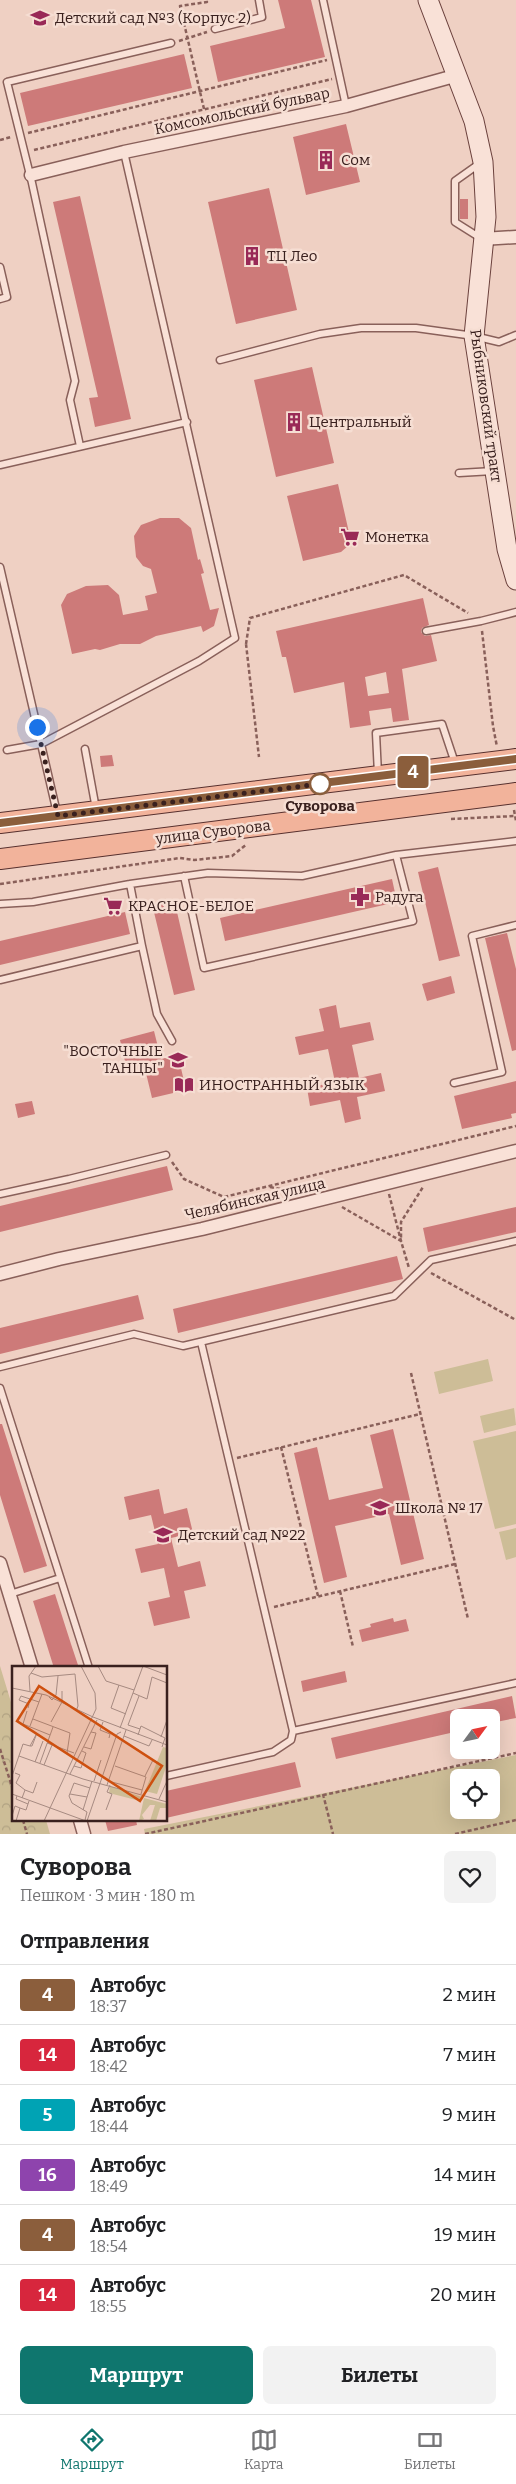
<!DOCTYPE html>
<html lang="ru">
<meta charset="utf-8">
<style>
body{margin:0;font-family:Bitter,serif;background:#f2f2f2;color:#202124;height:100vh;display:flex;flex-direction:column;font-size:19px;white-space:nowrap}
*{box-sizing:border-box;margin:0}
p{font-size:16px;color:#757577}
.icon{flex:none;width:28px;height:28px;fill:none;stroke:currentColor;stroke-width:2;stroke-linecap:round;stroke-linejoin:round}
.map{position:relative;height:1834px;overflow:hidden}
.details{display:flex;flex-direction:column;background:#fff;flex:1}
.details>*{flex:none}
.badge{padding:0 10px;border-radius:4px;font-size:18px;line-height:32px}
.needle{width:32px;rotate:57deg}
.tools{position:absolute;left:450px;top:1709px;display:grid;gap:10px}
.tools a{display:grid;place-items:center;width:50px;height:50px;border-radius:8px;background:#fff;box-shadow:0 5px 20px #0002;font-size:25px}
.you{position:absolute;width:25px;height:25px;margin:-12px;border:4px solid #fff;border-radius:50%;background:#1a73e8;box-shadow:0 0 0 8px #1a73e833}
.map>.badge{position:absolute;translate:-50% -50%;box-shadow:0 0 0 2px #fff}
h2{padding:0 20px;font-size:19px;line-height:45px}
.round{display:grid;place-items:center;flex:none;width:52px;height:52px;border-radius:8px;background:#f2f2f2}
.headline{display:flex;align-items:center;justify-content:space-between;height:85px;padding:0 20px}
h1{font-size:24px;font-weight:700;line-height:38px}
.cta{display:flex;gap:10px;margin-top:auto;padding:10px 20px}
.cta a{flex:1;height:58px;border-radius:8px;background:#0f766e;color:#fff;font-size:20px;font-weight:700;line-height:58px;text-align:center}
.cta a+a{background:#f2f2f2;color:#202124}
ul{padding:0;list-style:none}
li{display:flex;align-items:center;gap:15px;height:60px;padding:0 20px;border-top:1px solid #e0e0e0}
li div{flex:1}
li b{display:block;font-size:19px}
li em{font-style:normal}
li .badge{min-width:55px;font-weight:700;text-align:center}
.dock{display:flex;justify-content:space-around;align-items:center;height:70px;border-top:1px solid #e0e0e0;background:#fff;font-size:14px;color:#757577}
.dock a{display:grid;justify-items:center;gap:2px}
.dock .selected{color:#0f766e}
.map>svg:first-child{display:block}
.green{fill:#cdbd97;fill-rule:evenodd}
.forest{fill:url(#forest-crowns)}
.building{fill:#cd7a79;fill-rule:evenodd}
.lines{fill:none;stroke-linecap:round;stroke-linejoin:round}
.lane-casing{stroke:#89605a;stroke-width:9}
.street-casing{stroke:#89605a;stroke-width:15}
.secondary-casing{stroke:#6b413d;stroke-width:21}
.primary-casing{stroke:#57302e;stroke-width:22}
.path{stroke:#89605a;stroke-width:2.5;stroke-dasharray:4 2.5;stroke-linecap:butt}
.lane{stroke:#f9e1d7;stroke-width:6}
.street{stroke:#f9e1d7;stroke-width:12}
.secondary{stroke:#f9e1d7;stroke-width:19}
.primary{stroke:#f2b39b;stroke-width:20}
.line-casing{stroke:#fff;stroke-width:11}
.line{stroke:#8b5e3c;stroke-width:8}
.walk{stroke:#39201e;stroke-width:5;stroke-dasharray:0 9}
.stop-dot{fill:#fff;stroke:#8b5e3c;stroke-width:2.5}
.labels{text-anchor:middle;stroke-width:5;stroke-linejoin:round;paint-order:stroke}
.poi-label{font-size:15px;fill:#39201e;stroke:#f6ded3;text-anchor:start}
.street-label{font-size:15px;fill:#39201e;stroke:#f6ded3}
.stop-label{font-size:15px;font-weight:bold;fill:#39201e;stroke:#f6ded3}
.inset-road{fill:none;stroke:#a68a81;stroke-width:1}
.view{fill:#ce500f;fill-opacity:0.15;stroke:#ce500f;stroke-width:2.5}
.inset-edge{fill:none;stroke:#39201e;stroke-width:2.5}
</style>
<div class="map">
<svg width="516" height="1834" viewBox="0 0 516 1834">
<defs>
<pattern id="forest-crowns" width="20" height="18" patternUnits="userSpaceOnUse" patternTransform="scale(1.25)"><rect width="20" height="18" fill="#cdbd97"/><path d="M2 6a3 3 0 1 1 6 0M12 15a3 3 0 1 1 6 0" fill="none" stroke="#b1a282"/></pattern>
</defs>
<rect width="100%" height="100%" fill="#efd0c3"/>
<path class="green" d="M488,1359L493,1381L439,1394L434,1372Z
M514,1408L516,1425L484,1433L480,1416Z
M516,1431V1524L495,1529L473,1441Z
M516,1528V1557L506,1560L499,1532Z
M516,1755V1834H145L144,1829ZM459,1778H491V1810H459Z"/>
<path class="forest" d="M0,1666L14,1712V1820H46L50,1834H0Z"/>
<path class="building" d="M278,0H311L325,57L218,82L210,46L285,28Z
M184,54L192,88L28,126L20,93Z
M346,124L360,182L306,195L293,137Z
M269,188L297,310L236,324L208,202Z
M80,196L131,419L95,427L89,398L98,397L53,202Z
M460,199H468V219H460Z
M312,367L334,463L276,477L254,380Z
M338,484L350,537L348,546L341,552L303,561L287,496Z
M160,518H179L191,528L198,560L200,559L204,573L201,574L210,610L219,608L214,626L203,632L201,626L156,636L140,644H120L100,650L95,649L72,654L61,605L67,594L86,586L108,585L119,595L123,615L148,610L145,596L157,593L151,569L143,566L136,557L134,536L141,525Z
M423,598L429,625L422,628L421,632L425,636L431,635L437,661L402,669L409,720L393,722L391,708L369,711L371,725L350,728L344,682L294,693L286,657H282L276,631ZM386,672L389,693L368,696L365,677Z
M112,755L114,766L101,767L100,756Z
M438,867L460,956L439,961L418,872Z
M392,879L397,902L225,941L220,918Z
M174,899L195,990L174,995L152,904Z
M125,912L130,934L0,965V941Z
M507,933L516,969V1050L512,1051L485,938Z
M451,976L455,993L427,1001L422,984Z
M336,1005L340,1028L370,1022L374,1040L352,1045L359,1078L381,1073L385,1091L357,1097L361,1119L345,1123L340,1100L310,1106L307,1088L335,1082L328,1049L299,1055L295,1037L324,1031L319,1009Z
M154,1031L161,1059L178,1055L186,1090L152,1098L145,1069L128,1074L120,1040Z
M516,1081V1113L511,1114L512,1118L462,1129L454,1096Z
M32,1101L35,1114L18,1118L15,1104Z
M167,1166L173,1190L0,1232V1206Z
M516,1207V1232L428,1252L423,1228Z
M397,1256L403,1279L178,1333L173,1309Z
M138,1295L144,1319L0,1354V1328Z
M0,1424H2L47,1566L24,1573L0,1495Z
M393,1429L424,1559L401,1565L389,1514L335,1526L347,1577L324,1583L294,1453L317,1447L329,1500L383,1488L370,1435Z
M159,1489L164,1514L187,1508L193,1533L171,1538L178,1567L200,1561L206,1586L184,1591L190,1618L154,1626L148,1602L170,1597L164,1568L141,1573L135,1549L158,1544L151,1515L129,1520L124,1497Z
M55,1594L71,1644L79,1668H54L33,1601Z
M393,1618L394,1622L406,1619L409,1631L362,1642L359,1630L371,1627L370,1624Z
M345,1671L347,1682L303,1692L301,1681Z
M512,1696L516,1718L491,1723V1718H459V1731L336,1759L331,1738Z
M295,1762L301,1787L166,1818V1791Z
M105,1820H136L137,1825L108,1831Z"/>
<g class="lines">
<g class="lane-casing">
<path id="lane" d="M323,0L346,106
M215,29L262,17L259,0
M479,164L455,181V222L482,239
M0,267L7,297L0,299
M220,360L320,334L361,328H416L474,336L499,342L516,335
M80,446L70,400L75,381L32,183L7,82L171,43
M0,465L187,422
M459,473L493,471
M0,567L57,813
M426,631L481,621L516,612
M85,749L96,809
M7,750L41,744L199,661L235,638L124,152
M378,774L376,733L442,724L455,763
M184,876L204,968L413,921L396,855
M0,904L33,902L130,884L208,873L302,876L396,855L516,841
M142,946L157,1014L172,1041
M0,980L142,946L130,884
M454,1083L502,1072L472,936L516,925
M0,1194L69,1179L166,1155
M0,1367L134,1334L183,1346L394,1296L431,1260L516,1241
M0,1388L89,1668
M10,1594L60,1578
M293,1731L516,1683
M166,1776L273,1752L291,1740L293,1731L201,1342"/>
</g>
<g class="street-casing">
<path id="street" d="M31,175L124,152L346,106L458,75
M482,239L516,237
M0,1274L59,1259L202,1229L516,1151
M0,1563L32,1668
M80,1820L84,1834"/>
</g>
<g class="secondary-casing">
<path id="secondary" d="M428,0L474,121L483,162L486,217L474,336L507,549L516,580"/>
</g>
<g class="primary-casing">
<path id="primary" d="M0,823L516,759
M0,859L516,793"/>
</g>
<path class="path" d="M179,41L207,32
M204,109L180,6L207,2L206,0
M28,133L327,60
M0,140L11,137
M34,150L332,79
M482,631L493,726L497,747
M246,644L250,618L404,575L468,613
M246,644L259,757
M514,810L516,821
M451,819L515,816
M0,884L180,858L194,860L232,856L247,844
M172,1162L184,1179L224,1197L516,1126
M270,1187L296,1192
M389,1194L401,1241V1222L423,1187
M342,1207L401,1241L409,1268
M431,1273L516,1320
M411,1373L468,1619
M281,1447L318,1596
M237,1458L420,1414
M340,1591L353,1647
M274,1607L455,1564
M0,1749L14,1793
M323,1794L333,1834
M23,1820L27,1834
M145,1834L516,1753
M455,1834L516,1820"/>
<use href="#lane" class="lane"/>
<use href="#street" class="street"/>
<use href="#secondary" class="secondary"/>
<use href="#primary" class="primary"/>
</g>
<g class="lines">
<g class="line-casing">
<path id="line" d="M0,823L516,759"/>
</g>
<use href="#line" class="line"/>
<path class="walk" d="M37,727L58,816L320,784"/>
</g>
<defs>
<g id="school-bare" transform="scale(1.5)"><path d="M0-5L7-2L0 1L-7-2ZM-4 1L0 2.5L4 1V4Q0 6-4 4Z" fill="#992957" stroke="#f6ded3" stroke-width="2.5" paint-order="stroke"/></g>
<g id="building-bare" transform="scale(1.5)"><path d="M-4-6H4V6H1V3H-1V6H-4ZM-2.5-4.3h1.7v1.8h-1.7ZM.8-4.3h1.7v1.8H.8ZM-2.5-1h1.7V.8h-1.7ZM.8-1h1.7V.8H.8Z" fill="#992957" stroke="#f6ded3" stroke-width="2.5" paint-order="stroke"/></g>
<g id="supermarket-bare" transform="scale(1.5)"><path d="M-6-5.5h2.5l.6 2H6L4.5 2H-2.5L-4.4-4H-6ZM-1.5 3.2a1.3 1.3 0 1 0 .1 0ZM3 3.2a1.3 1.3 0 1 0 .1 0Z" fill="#992957" stroke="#f6ded3" stroke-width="2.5" paint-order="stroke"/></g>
<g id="pharmacy-bare" transform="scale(1.5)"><path d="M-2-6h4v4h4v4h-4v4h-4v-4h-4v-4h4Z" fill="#992957" stroke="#f6ded3" stroke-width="2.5" paint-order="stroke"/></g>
<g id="library-bare" transform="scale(1.5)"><path d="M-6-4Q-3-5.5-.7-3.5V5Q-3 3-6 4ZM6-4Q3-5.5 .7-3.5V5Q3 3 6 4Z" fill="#992957" stroke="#f6ded3" stroke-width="2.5" paint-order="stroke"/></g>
</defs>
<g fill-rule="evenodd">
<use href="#school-bare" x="40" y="18"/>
<use href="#building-bare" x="326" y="160"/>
<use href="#building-bare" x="252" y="256"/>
<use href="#building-bare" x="294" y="422"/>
<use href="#supermarket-bare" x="350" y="537"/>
<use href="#pharmacy-bare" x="360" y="897"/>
<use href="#supermarket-bare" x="113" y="906"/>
<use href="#school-bare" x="178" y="1060"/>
<use href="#library-bare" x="184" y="1085"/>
<use href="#school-bare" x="380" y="1508"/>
<use href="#school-bare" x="163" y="1535"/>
</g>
<circle class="stop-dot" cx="320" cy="784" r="10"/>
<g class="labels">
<g class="poi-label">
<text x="55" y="23">Детский сад №3 (Корпус 2)</text>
<text x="341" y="165">Сом</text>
<text x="267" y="261">ТЦ Лео</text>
<text x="309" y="427">Центральный</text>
<text x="365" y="542">Монетка</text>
<text x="375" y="902">Радуга</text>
<text x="128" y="911">КРАСНОЕ-БЕЛОЕ</text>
<text x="163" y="1056" text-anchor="end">"ВОСТОЧНЫЕ<tspan x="163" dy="17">ТАНЦЫ"</tspan></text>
<text x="199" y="1090">ИНОСТРАННЫЙ ЯЗЫК</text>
<text x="395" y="1513">Школа № 17</text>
<text x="178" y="1540">Детский сад №22</text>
</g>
<g class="street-label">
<text transform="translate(242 111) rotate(-12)" y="5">Комсомольский бульвар</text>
<text transform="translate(486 406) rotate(82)" y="5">Рыбниковский тракт</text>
<text transform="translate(213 832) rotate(-7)" y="5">улица Суворова</text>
<text transform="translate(255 1199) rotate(-13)" y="5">Челябинская улица</text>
</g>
<g class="stop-label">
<text x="320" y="811">Суворова</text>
</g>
</g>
<g transform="translate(12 1666)">
<rect width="155" height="155" fill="#efd0c3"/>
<path d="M151,81L155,82V98L145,128L133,125Z" fill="#cdbd97"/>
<path d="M98,120L130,131L128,135L97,127ZM132,132L155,138V142H148L144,155H138L143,139H138L130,149L132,153L127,155Z" fill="#cdbd97"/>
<path class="inset-road" d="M86,0L94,15L122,24M131,0L155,9M19,7L30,11L63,8L66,40L64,45M107,19L99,42L114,48M0,22L34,29L81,51M18,25L17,10L24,0M121,27L135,33L140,11L155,17M37,31L40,34L44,29L46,10M16,42L17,38L7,34L9,30L27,36M15,45L11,58L38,69M81,51L155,79M21,53L58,67L55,87M39,56L50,36V25M91,56L88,64L98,68L97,72M18,60L30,28M108,62L131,0M128,63L129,60L153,72L150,81M126,69L128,63L116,59L127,30M112,70L137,80L140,74M149,71L155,54M35,77L62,87M72,81L79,83L84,67L79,66M7,90L71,113L155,136M23,96L31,75M28,97L41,61M32,99L40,79M62,100L69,102L74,87L70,85M103,100L134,111L129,128M3,107L8,109L4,117L13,124L10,132M58,108L85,54M0,110L11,78L18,80L25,67L20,80H18M133,110L141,94M82,115L89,94M96,115L130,124M95,119L114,64M13,124L21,127L25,116M0,128L74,155M58,128L75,131M5,130L4,133L16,138M147,133L155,115M71,144L80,115M94,144L100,128L95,126L98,119M0,150L3,140L8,142M73,154L75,146L60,137L57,130L62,117L78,122M4,155L8,142L14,144L17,135M32,155L84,43L83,27L69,0M75,155L105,68L109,66"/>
<path class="view" d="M27,20L150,100L128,135L5,55Z"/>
<rect width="155" height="155" class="inset-edge"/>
</g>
</svg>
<div class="tools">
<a><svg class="needle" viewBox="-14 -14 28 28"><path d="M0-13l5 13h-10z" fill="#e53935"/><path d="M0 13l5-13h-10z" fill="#757577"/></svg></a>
<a><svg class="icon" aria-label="locate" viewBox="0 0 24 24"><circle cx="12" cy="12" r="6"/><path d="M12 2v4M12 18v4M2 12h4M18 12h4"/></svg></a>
</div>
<div class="you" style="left:37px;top:727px"></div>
<b class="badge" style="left:413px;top:772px;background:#8b5e3c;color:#fff">4</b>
</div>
<section class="details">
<div class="headline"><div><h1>Суворова</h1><p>Пешком · 3 мин · 180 m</p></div><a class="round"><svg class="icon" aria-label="heart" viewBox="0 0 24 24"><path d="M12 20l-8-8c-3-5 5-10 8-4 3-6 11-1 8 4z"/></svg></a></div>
<h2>Отправления</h2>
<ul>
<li><span class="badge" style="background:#8b5e3c;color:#fff">4</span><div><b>Автобус</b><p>18:37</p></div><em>2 мин</em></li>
<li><span class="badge" style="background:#d7263d;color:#fff">14</span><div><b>Автобус</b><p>18:42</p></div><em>7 мин</em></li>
<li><span class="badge" style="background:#00a3b4;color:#fff">5</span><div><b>Автобус</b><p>18:44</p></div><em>9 мин</em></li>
<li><span class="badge" style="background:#8e44ad;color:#fff">16</span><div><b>Автобус</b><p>18:49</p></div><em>14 мин</em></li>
<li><span class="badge" style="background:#8b5e3c;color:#fff">4</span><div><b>Автобус</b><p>18:54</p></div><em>19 мин</em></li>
<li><span class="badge" style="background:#d7263d;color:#fff">14</span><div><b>Автобус</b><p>18:55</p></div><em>20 мин</em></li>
</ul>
<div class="cta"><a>Маршрут</a><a>Билеты</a></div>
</section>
<nav class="dock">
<a class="selected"><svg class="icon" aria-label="directions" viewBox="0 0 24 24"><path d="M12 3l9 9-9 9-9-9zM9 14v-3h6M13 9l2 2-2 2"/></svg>Маршрут</a>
<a><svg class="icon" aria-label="map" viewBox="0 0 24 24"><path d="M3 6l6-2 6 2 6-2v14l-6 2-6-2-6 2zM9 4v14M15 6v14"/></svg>Карта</a>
<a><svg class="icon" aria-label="tickets" viewBox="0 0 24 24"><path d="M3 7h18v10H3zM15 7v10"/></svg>Билеты</a>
</nav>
